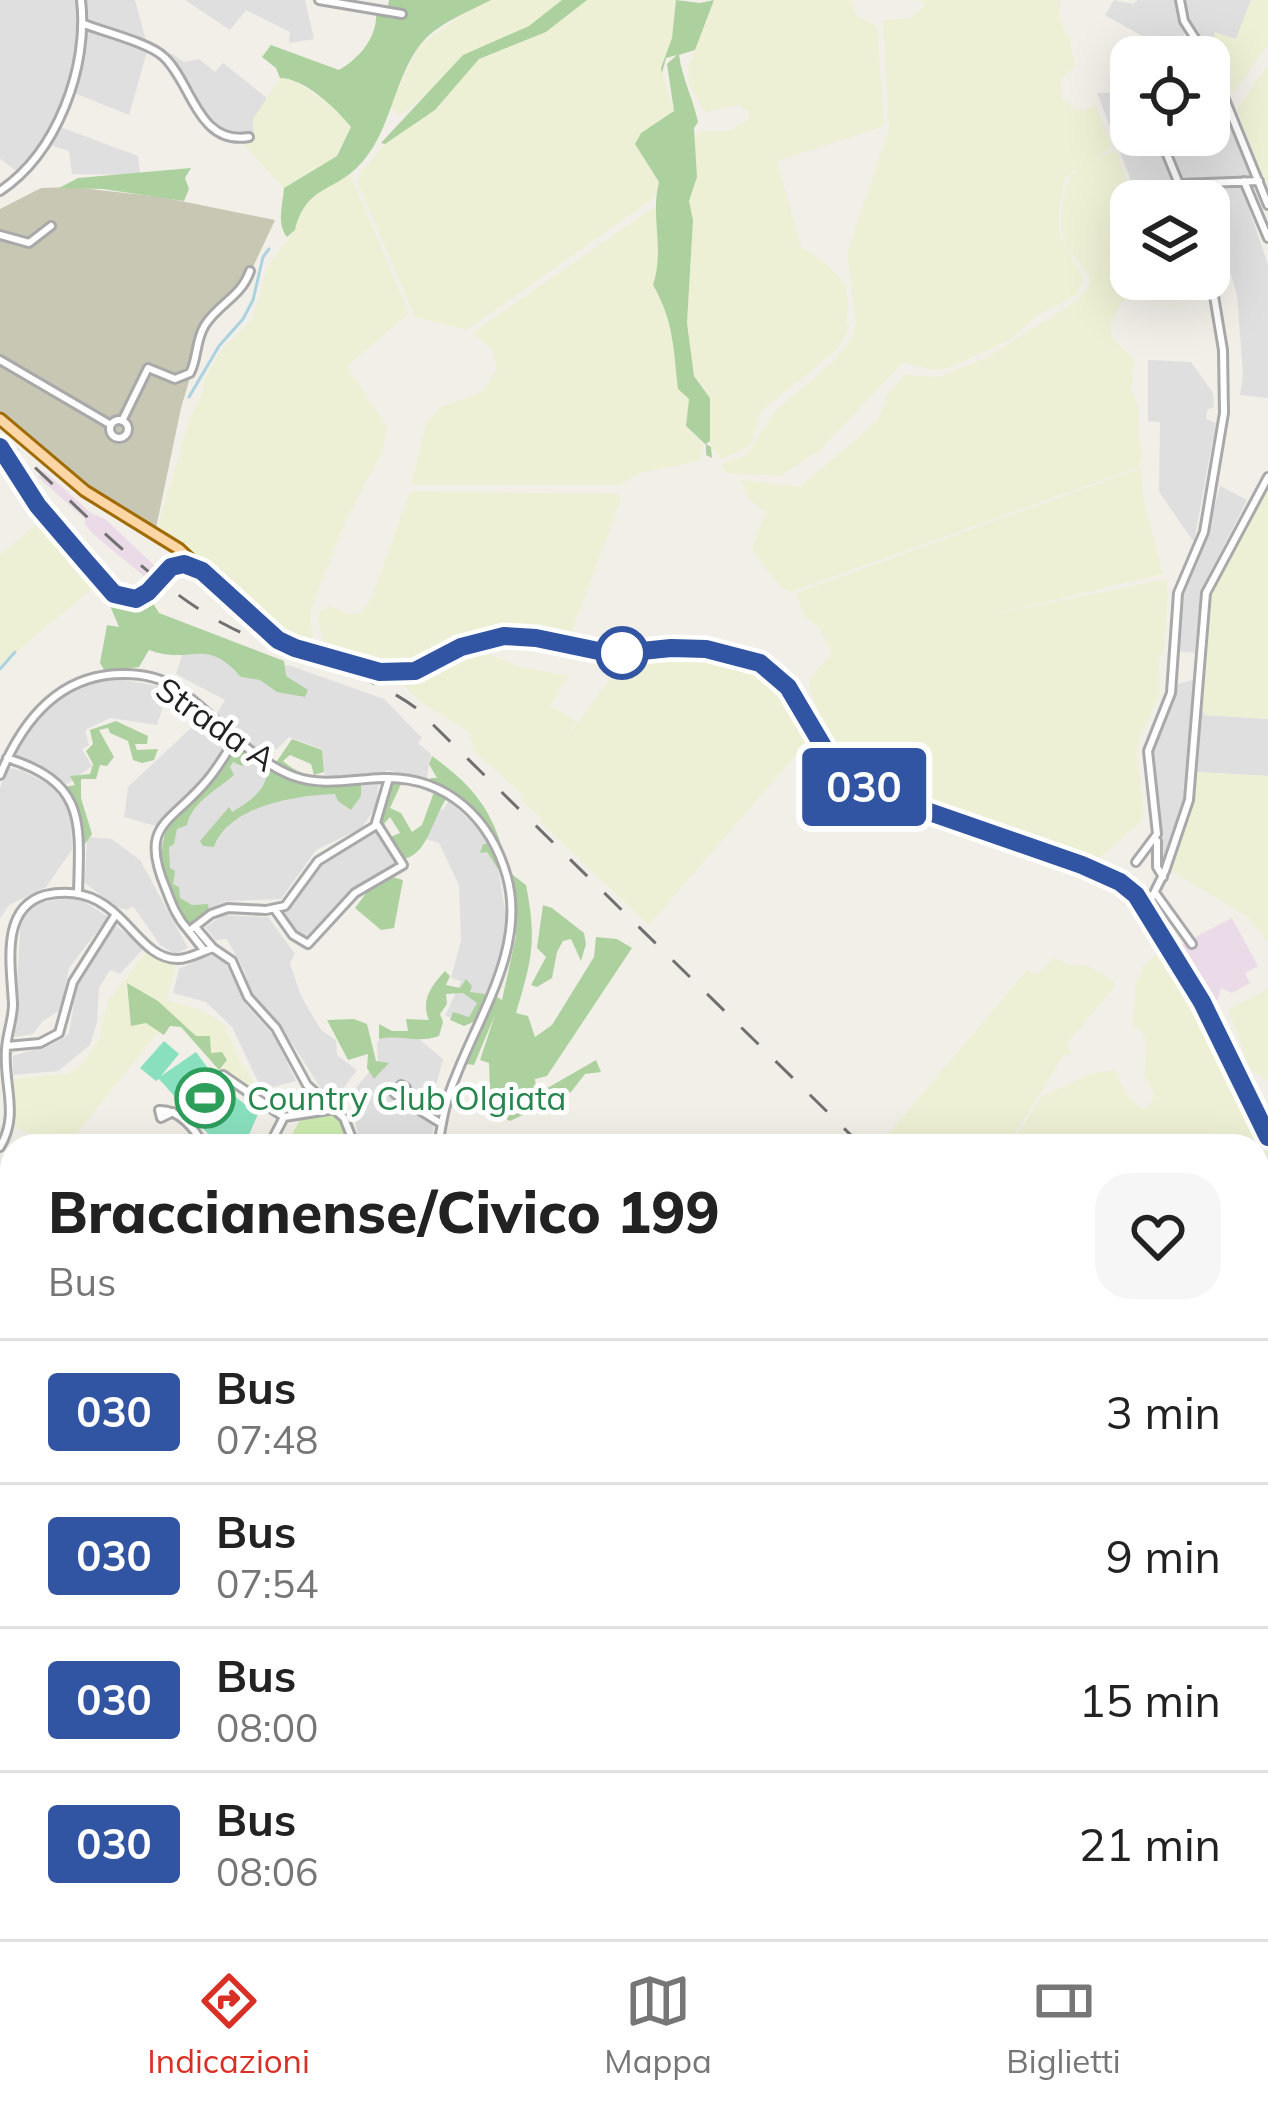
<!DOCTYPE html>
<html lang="it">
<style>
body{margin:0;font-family:Mulish,sans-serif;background:#f6f6f6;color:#222;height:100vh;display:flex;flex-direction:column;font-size:45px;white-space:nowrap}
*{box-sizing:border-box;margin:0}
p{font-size:39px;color:#767676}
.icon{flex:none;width:66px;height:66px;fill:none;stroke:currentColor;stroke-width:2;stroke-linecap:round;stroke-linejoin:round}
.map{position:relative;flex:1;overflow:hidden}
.side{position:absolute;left:0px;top:1134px;width:1269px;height:807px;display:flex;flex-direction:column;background:#fff;border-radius:36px 36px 0 0;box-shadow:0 12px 48px #0002}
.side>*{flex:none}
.badge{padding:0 24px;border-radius:9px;font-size:42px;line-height:78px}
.fabs{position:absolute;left:1110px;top:36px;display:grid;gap:24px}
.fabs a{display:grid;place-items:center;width:120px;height:120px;border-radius:24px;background:#fff;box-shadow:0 12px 48px #0002;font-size:60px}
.map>.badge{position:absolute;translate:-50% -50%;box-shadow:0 0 0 6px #fff}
.round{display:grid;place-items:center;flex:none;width:126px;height:126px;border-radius:36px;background:#f6f6f6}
.head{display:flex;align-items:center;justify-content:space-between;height:204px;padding:0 48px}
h1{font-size:57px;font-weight:800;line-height:90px}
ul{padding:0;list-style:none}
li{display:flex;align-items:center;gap:36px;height:144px;padding:0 48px;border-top:3px solid #e0e0e0}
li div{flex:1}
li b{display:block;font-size:45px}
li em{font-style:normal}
li .badge{min-width:132px;font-weight:700;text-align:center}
.tab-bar{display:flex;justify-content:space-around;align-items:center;height:168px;border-top:3px solid #e0e0e0;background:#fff;font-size:33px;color:#767676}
.tab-bar a{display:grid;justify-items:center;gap:6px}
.tab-bar .current{color:#d93025}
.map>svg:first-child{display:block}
.residential{fill:#e0dfdf}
.industrial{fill:#ebdbe8}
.construction{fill:#c7c7b4}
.farmland{fill:#eef0d5}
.grass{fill:#cdebb0}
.forest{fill:#add19e}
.pitch{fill:#88e0be}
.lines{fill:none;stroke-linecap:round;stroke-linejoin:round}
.stream{stroke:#aad3df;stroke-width:3}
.minor-casing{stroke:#a9a9a9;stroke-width:12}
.major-casing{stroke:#a06b00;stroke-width:15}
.minor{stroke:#fff;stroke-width:6}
.major{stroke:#fcd6a4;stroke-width:9}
.rail{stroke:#707070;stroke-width:3;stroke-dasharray:24 24;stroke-linecap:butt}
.line-casing{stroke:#fff;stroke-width:27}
.line{stroke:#3155a3;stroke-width:18}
.stop-dot{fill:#fff;stroke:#3155a3;stroke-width:6}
.labels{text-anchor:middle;stroke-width:10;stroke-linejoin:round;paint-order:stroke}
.street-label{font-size:33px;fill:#222;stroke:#fff}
.leisure-label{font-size:33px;fill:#27864d;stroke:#fff;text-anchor:start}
</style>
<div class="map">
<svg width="1268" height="1939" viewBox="0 0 1268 1939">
<rect width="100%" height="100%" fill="#f2efe9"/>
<path class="residential" d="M0,0H135L148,48L129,115L69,91L55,125L138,156L140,175L72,174L69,151L47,144L22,175L0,159Z
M185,0H305L314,39L289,43L290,32L246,10L230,30Z
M1114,0L1133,4L1138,0H1178L1177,11L1186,31L1174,54L1105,15Z
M1183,0H1251L1236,39L1215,33V64L1184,15Z
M172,54L184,62L199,59L215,72L223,63L267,98L253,120L256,135L229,134L202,113L167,56Z
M1131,92V135H1152L1181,201H1139L1097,93Z
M1223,96L1253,178L1182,180L1163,135H1209V97Z
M1241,185L1268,265V398L1240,395L1243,374L1237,295L1215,219L1209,220V201H1191L1186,188Z
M1148,360L1191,362L1213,393L1214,407L1207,410L1206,419L1216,423L1194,542L1159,492L1160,422L1148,421Z
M1220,486L1247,500L1200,593L1195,653L1177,651L1184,582L1209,526Z
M186,643L228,657L291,666L384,699L422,738L418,743L431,754L426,781L387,770L384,776L325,780L322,749L289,737L277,749L252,747L216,715L225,700L176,674Z
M112,678L169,688L157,725L110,718L85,730L89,745L82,749L92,766L67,784L12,757L21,735L51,701L85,681Z
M1196,679L1187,799L1162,874L1151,748L1174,685Z
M1199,705L1205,715L1268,719V776L1196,772Z
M204,716L233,737L203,781L156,826L124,817L128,787Z
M238,747L276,777L336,789L378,784L377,804L362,828L316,850L281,899L226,901L190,918L163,869V843L212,786Z
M8,768L21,770L50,785L71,811L72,850L46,887L9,905L0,918V788Z
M449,801L483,833L497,862L507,923L499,963L477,1023L445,1016L461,981L451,978L461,940L459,885L439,843L422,838L434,807L443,810Z
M377,828L399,863L352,891L309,941L293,928L281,911L295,903L319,863Z
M87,837L112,839L140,860L188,948L175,954L160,945L133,906L127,910L116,907L85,883Z
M77,897L108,917L69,968L61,1009L42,1022L33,1034L14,1037L21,915L38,903Z
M224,915L268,917L295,954L290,963L301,996L321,1030L336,1040L337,1055L357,1070L336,1098L321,1095L320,1087L286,1034L251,993L245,972L227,939L216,940L205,927Z
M115,925L144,948L120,974L110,970L99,988L97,1022L90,1045L58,1071L13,1075V1056L53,1044L69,1034L77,984Z
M214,952L225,962L247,1006L275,1037L296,1081L262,1090L232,1027L206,1002L173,993L179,969Z
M385,1033L414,1035L443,1059L432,1101L433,1131L429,1146H373L358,1134L350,1095L378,1061L377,1043Z"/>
<path class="industrial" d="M44,471L91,513L105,519L156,567L146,578L93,534L84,523L86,520L38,477Z
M1232,918L1258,966L1245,973L1250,983L1232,993L1221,988L1218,1000L1205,1004L1174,948Z"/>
<path class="construction" d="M72,187L161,197L275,220L244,286L206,324L181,408L156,528L82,485L36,440L0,416V209L41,188Z"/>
<path class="farmland" d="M491,0H562L529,26L463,55L445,78L400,116L390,106L419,46L460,16Z
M587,0H676L672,38L661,68L674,110L635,144L659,181L655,197L467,330L415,317L358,183L359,174L385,144L435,110L479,59L546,32Z
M714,0H851L856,15L877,26L884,123L882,127L777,161L801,247L824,262L844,282L849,302L846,322L850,328L837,350L761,411L753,440L746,449L721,459L711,447L708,430L711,405L706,390L694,376L687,323L693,220L689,201L697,177L694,145L695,135L704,131H729L748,120L749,112L740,105L706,112L689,85L688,68Z
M919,0H1060L1059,18L1070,41L1075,65L1060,80L1062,99L1073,109L1085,111L1095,104L1112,146L1096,159L1116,150L1134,201H1131V279H1161L1159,291L1122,301L1110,324L1112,339L1132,357L1134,364L1131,390L1138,406V436L1143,458L1139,467L790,592L782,588L756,557L752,549L765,512L748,498L741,480L800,487L877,421L889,392L905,375L939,377L988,357L1079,299L1090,284L1089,276L1066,246L1061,226L1062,204L1069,179L1078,168L1065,179L1059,210V233L1083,279L1078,294L1038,315L1008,341L948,368L933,370L903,362L820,450L781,476L725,473L722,464L745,456L775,411L835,360L851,338L856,324L847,253L889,129L883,20L911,18L926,5Z
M1251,0H1268V44L1235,91H1230L1217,58L1214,32L1236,39Z
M1268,65V191L1237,109Z
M289,77L338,110L351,127V134L340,145L337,156L284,188L243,144L254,140L253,120L280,78Z
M350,174L409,313L347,366L387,427L383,450L345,522L312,606L310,621L315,648L279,634L186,549L157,529L190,417L204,389V379L221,350L252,320L268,266L295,230L301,207L312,195Z
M654,207L660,219V264L654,290L666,305L679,370L676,382L689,398L686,426L704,446L699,461L636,474L621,485H411L426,423L441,407L484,391L497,369L492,349L472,333Z
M1141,468L1144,501L1163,574L986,616L1166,579L1168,595L1164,650L1159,661L1160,692L1139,740L1137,759L1144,813L1141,822L1100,857H1078L932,806L895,798L848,766L830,742L809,687L811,676L829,658L831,651L818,626L804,616L796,593Z
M1268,484V719L1205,715L1199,705L1206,609L1213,585Z
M410,491L617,494L621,499L569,639L504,630L466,639L418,663L393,668L326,652L318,621L320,612L329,606L353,615L361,613L372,597Z
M43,518L99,583L0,665V555Z
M476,649L520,667L569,676L550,706L577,721L564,741L623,662L666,656L725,660L766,674L786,698L808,741L649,925L541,823L542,819L521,800L523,795L475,752L468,731L419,701L405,686L406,678L423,674Z
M1196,772L1268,776V943L1248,917L1170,870L1194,804Z
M149,948L176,962L167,1000L201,1010L224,1024L240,1061L259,1090L249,1089L219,1070L226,1059L211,1053L158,1001L128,984L131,1025L146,1023L159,1031L67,1146H57L13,1126L11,1079L67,1074L83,1064L99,1039L108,1001Z
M1164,948L1268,1153V1795L1257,1797V1146H1010L1041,1097L1090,1074L1115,1070L1126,1093L1142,1110L1151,1104L1154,1093L1144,1076L1147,1043L1141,1030L1133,1027L1135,987L1143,966Z
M1054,958L1069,965L1088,966L1113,981L1115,987L1068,1042L1071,1054L1064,1055L1007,1146H878L1028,969L1034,974L1040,972Z
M1268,989V1080H1267L1250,1070L1228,1009Z"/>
<path class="grass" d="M334,1113L344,1124L352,1146H285L300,1120Z
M837,1929H994L978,1939H848Z"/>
<path class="forest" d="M389,0H491C468,12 436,24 420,45C394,79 391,129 363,161C335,194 307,183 295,230L287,237C276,223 283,204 284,188L337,156L351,127C336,108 304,78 280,78L276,68L262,57L271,45L339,70C362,57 381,32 375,6H388Z
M562,0H587L546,32L479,59L435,110L385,144L381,143L463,55L529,26Z
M676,0L700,3L714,0L695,50L679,55C682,78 693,98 698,122L694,128L697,177L689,201L693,220L687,323L694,376L710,398V441L706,444L711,447L712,458L706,455V445L686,426L689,399L678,389C673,346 674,322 653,285C665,249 650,216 659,182L635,144L641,133L674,111L667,64L677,55L666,58L662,73L661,68L672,38Z
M191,168L185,178L189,189L184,201L103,189L59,188L78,178Z
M151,600L159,613L284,661L286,676L308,690L305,697L277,692L260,680L241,677C205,635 191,666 149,650L139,667L105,671L100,663L107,625L119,627L108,601L140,606Z
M116,721L148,736L147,744H135L137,750L158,749L154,760L142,763L133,760L128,741L110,733L108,728L99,730L114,757L107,766L100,765L96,779H81V798L92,834L85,844L73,796L65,787L75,785L70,776L90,774L93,764L86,751L93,744L90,730Z
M292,739L322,750L324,772L314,775L311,764L290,755L283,761C305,781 333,780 361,781V796L351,810L338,801L335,794C297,795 228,806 214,847L203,846L200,841L229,807L232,812C247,803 265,792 267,773L251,757H246L242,766L233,762L230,767L234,775C217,790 192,802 187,825L177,829L174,844L169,847L170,868L175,871L173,884L179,887L180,898L192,905L208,904L209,914L191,924L184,923L158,866L167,823L198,795L238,740L273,767Z
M432,756C478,789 495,815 508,869H498L487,852L480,853L483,844H489L497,855L480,817L429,782L431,778H437L429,764Z
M390,781L402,782L390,808L401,813L412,832L422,825L435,789L447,798C432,818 427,859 400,859L385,839L400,833L390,817L383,825L380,823Z
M509,872L526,885C537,940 532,960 516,1013L528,1016L535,1037L552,1025L594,957L596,937L617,939L632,948L547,1076L535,1079L536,1087L544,1090L596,1060L601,1072L585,1074L571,1092L510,1121L483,1107L490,1088L489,1063L480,1060L495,1015L474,1065L466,1064L494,995L502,1000L516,936Z
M389,876L403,880L394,928L381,930L355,908L367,892Z
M543,905L552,908L584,933L586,944L581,961L571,939L563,941L557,952L552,978L537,987L531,985L546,957L537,948Z
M445,971L450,976L446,985L460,988L466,979L472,986L470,992L486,994L478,1020L464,1026L450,1020L453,1012L469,1017L477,1003L463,993L446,994L447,1004L440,1014L443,1022L439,1036C417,1044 400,1034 379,1039V1024L392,1031H408L406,1019L429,1020C420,1000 432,985 445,971Z
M127,983L158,1001L196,1036H210L211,1053L222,1052L227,1060L219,1070L181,1027L170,1026L164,1035L146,1023L131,1026Z
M354,1019L367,1024L376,1061L389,1063L374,1079L367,1068L368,1054L348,1060L327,1020Z"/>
<path class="pitch" d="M164,1041L179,1054L161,1076L196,1052L221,1086L258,1114L244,1146L217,1144L159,1079L156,1081L140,1068Z"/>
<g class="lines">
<path class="stream" d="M189,397L219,346L243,319L253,300L263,257L269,249
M0,669L15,652
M0,1355L12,1347
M116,1929L123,1939
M626,1929L629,1939
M139,1939H147"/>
<g class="minor-casing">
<path id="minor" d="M319,0L402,14
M1180,0L1184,21L1207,57
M84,24C104,32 150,43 164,57C192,83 198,146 249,137
M1209,60L1268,205
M1159,135L1186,201
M1244,181L1268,238
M1180,184L1259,181
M0,191C57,153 89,67 81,0
M0,235L29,243L51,226
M0,360L111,425
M110 429a9 9 0 1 1 18 0a9 9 0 1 1-18 0Z
M122,421L148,368L175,379L190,373C198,358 195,341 205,325C219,303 241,297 250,271
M0,446L38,506L86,563L116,595L136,599L156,584
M171,567L184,564L196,568
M162,577L184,553
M237,736C227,752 217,770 204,784C168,825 139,825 166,889C172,905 177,918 189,931L211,914L228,908L266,910L285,906L318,861L375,826L389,778
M7,758C86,783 80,821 78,893
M0,775C23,719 60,673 125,674C144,674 161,678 177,688C215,715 249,759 293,776C323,787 353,779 383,778C447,776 491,819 507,877C526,946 480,1014 456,1076C446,1098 442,1122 438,1146
M1157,841V867L1163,877
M1136,862L1157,834L1148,751L1171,693L1178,593L1204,532L1224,413L1223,350L1209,266
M1156,894L1192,944
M1147,907L1165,871L1189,800L1206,593L1268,477
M276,911L293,935L308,944L355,893L403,865L377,824
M196,928L213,948
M189,931L204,950
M7,1046L40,1043L59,1033L73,982L116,914
M223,1075L284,1117L335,1109
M406,1088L400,1098L442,1124
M400,1098L395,1094L401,1085L406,1088
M173,1112L161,1118L159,1110C179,1109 195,1129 204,1146
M269,1146L284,1117
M0,1147C20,1114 3,1085 6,1049C7,1033 13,1019 13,1004C11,964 0,908 45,895C122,878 132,960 178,959C190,959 202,951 213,948L232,961L248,997L276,1028L307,1085L344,1118L355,1146
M0,1347L12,1353
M0,1396L12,1390
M0,1501L12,1502
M0,1611L12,1599
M0,1636L12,1643
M0,1909L12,1919
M25,1929L34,1939
M787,1929L794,1939
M230,1939L231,1929
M653,1939L654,1938
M690,1939L692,1929
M1043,1939L1045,1929"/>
</g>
<g class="major-casing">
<path id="major" d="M0,419L85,491L179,549L255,621L295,648L397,673L415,671L480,640L518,636L613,654L706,649L743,656L767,667L788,687L827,753L872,792L1082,865L1120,882L1136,895L1202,1002L1268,1137"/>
</g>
<use href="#minor" class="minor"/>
<use href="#major" class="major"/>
<path class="rail" d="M0,435C66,494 147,583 224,624C286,658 359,666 416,708L862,1146
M1173,1929L1174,1939"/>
</g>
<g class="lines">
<g class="line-casing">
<path id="line" d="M0,447L38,506L86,562L114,594L136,599L148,592L171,567L184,564L202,571L278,640L295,648L380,672L415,671L461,647L504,636L536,638L613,654L671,648L706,649L760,663L788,687L827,753L872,792L1082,865L1120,882L1136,895L1202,1002L1268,1137"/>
</g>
<use href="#line" class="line"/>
</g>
<defs>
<g id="stadium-ring" transform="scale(3)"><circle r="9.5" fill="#fff" stroke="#2e9e5b" stroke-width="1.5"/><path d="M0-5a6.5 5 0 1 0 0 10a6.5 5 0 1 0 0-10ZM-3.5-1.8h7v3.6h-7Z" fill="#2e9e5b"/></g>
</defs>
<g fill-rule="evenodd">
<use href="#stadium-ring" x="205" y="1098"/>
</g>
<circle class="stop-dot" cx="622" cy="653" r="24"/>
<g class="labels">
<g class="street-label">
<text transform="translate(216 724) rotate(35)" y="12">Strada A</text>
</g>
<g class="leisure-label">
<text x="247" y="1110">Country Club Olgiata</text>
</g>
</g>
</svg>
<div class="fabs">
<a><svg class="icon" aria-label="locate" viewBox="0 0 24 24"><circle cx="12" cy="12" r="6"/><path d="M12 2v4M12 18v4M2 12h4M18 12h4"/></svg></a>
<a><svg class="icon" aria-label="layers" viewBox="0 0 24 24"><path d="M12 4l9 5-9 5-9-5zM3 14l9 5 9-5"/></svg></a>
</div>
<b class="badge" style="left:864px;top:787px;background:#3155a3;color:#fff">030</b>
<section class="side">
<div class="head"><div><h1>Braccianense/Civico 199</h1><p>Bus</p></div><a class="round"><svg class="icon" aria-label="heart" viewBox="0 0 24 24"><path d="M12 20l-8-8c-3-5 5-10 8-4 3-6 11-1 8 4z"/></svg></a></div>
<ul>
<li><span class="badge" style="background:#3155a3;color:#fff">030</span><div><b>Bus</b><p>07:48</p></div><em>3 min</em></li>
<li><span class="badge" style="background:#3155a3;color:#fff">030</span><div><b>Bus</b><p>07:54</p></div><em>9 min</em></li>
<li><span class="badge" style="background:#3155a3;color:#fff">030</span><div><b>Bus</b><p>08:00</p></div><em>15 min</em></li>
<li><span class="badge" style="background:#3155a3;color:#fff">030</span><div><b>Bus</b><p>08:06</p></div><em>21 min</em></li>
</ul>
</section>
</div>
<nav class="tab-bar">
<a class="current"><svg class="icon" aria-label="directions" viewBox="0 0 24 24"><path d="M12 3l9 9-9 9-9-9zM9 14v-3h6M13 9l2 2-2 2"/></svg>Indicazioni</a>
<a><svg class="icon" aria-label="map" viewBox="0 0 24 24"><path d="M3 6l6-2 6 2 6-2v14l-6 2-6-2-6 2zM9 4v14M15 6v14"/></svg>Mappa</a>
<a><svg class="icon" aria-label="tickets" viewBox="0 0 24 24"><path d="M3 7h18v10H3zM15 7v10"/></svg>Biglietti</a>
</nav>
